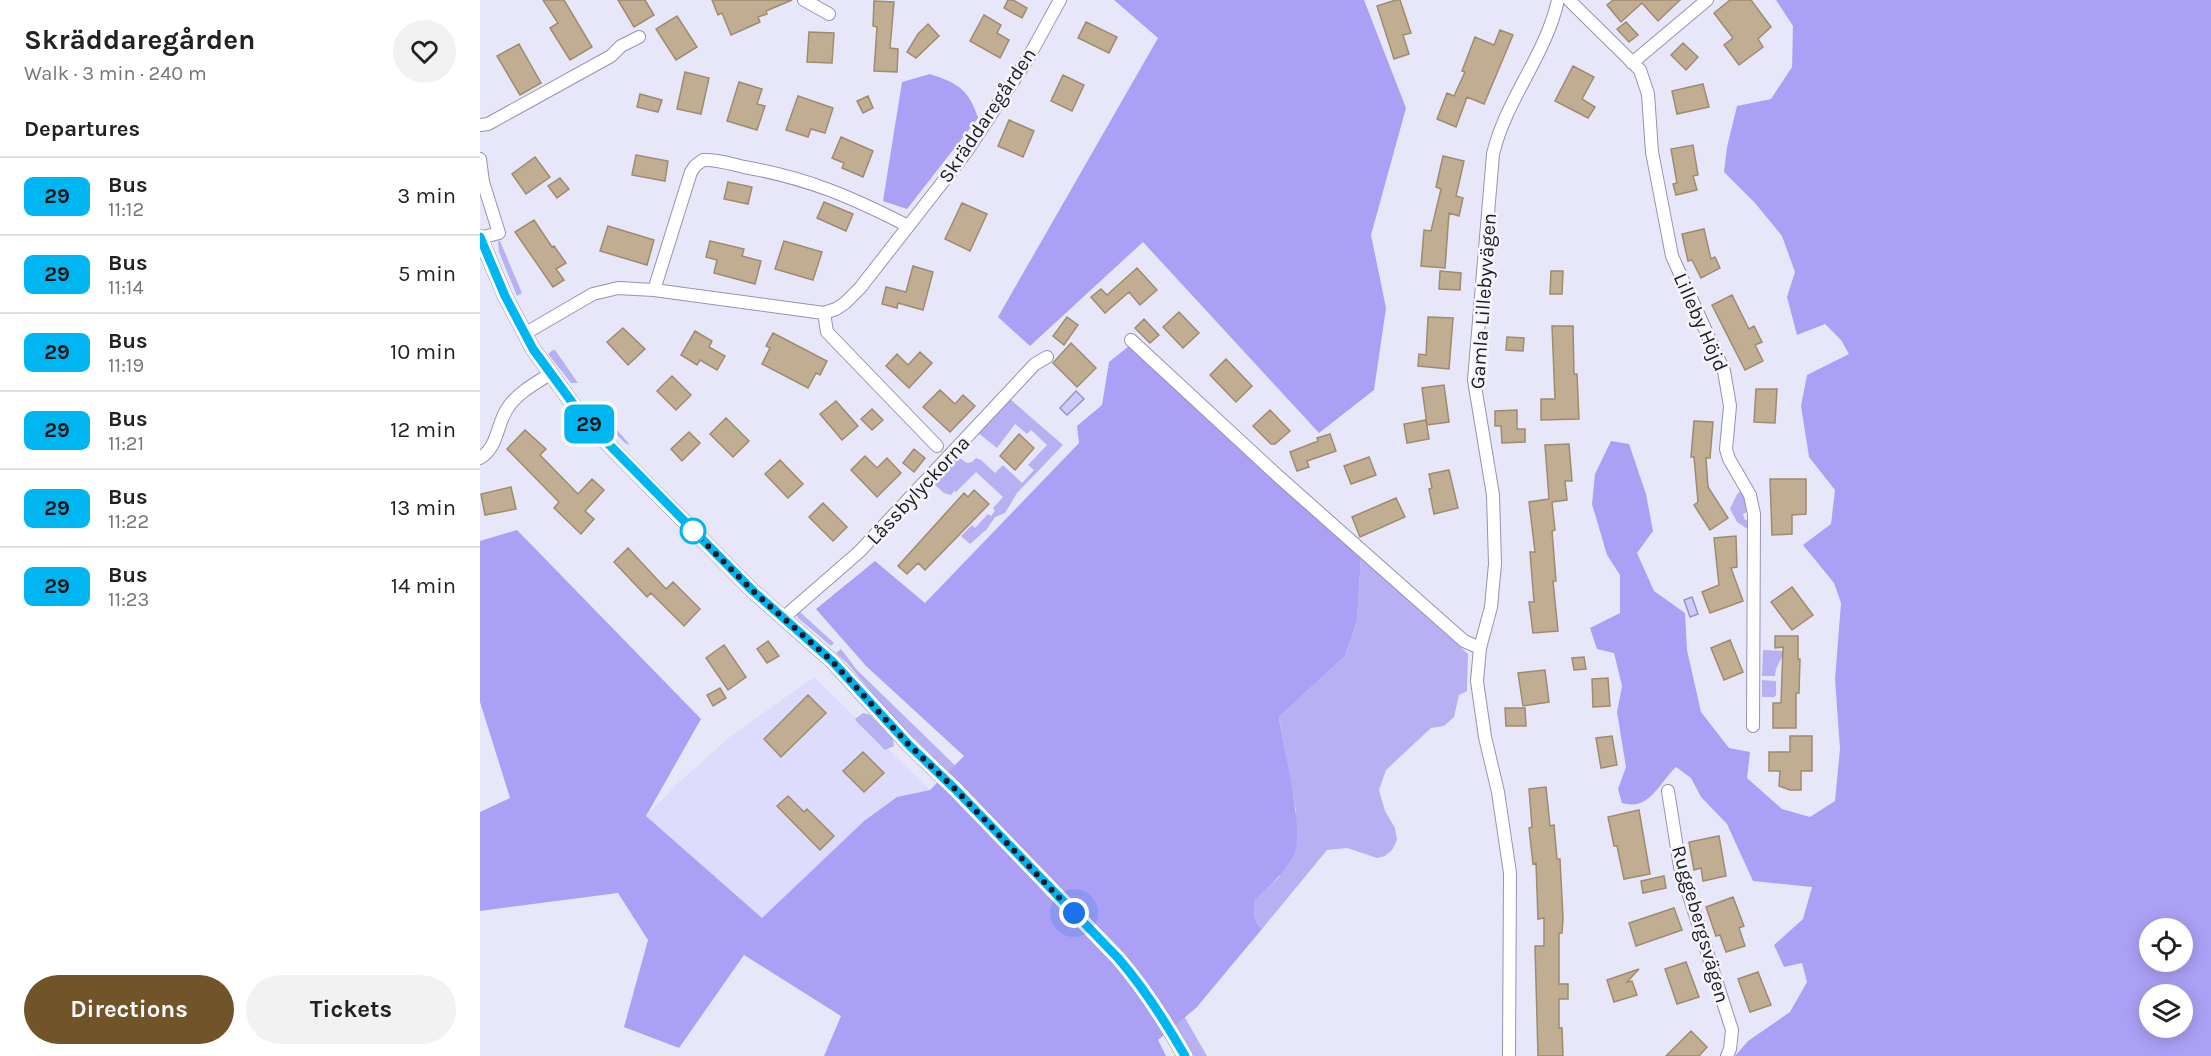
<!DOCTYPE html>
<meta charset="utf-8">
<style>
body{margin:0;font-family:Karla,sans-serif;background:#f2f2f2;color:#222;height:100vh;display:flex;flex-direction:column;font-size:22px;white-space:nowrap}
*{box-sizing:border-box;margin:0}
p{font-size:20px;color:#767676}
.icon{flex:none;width:33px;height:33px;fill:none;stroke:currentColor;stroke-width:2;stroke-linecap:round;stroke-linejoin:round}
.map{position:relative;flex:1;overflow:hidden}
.side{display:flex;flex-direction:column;background:#fff;width:480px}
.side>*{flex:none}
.badge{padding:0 12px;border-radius:9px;font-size:21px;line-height:39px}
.controls{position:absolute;left:1659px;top:918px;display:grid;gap:12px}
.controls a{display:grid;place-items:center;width:54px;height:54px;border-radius:50%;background:#fff;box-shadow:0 3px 15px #0003;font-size:30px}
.you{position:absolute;width:30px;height:30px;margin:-15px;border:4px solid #fff;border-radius:50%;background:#1a73e8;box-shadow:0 0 0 9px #1a73e833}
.map>.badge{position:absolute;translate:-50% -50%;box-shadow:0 0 0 3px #fff}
h2{padding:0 24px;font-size:22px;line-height:54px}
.round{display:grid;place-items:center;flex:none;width:63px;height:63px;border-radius:32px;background:#f2f2f2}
.overview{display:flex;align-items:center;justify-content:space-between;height:102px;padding:0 24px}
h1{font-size:28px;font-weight:700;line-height:45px}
.cta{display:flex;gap:12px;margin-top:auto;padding:12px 24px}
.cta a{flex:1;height:69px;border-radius:36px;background:#715428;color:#fff;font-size:24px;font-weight:700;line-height:69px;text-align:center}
.cta a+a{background:#f2f2f2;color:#222}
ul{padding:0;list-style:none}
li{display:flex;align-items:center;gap:18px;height:78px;padding:0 24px;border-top:2px solid #e0e0e0}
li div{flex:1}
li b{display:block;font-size:22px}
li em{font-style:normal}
li .badge{min-width:66px;font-weight:700;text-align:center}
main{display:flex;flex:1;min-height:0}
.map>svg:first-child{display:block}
.built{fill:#dedcfc}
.green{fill:#b7b0f3}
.forest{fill:#aba0f5;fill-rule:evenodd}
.water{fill:#cec9fe;stroke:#9995bd;stroke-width:1.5}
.building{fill:#c1ad91;stroke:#9e8b70;stroke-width:1.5}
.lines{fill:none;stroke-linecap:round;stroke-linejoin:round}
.minor-casing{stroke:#9593b1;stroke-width:14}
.tertiary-casing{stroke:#9593b1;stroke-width:16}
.minor{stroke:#fff;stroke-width:12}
.tertiary{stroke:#fff;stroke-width:15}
.line-casing{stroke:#fff;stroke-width:14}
.line{stroke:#00b6f1;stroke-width:9}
.walk{stroke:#1c1b26;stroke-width:6;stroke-dasharray:0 10.8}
.stop-dot{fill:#fff;stroke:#00b6f1;stroke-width:3}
.labels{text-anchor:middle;stroke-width:5;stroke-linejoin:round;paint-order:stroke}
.street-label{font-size:20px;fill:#1c1b26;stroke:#f6f5fc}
</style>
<main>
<section class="side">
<div class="overview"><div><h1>Skräddaregården</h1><p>Walk · 3 min · 240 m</p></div><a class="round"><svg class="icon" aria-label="heart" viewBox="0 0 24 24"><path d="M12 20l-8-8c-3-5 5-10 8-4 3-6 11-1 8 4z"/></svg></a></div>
<h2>Departures</h2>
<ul>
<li><span class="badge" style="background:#00b6f1;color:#111">29</span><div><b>Bus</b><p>11:12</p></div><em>3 min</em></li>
<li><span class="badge" style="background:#00b6f1;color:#111">29</span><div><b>Bus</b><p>11:14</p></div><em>5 min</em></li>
<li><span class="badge" style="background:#00b6f1;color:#111">29</span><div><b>Bus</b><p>11:19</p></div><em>10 min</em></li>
<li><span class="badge" style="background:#00b6f1;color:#111">29</span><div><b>Bus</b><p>11:21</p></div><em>12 min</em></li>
<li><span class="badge" style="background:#00b6f1;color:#111">29</span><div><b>Bus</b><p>11:22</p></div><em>13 min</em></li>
<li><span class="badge" style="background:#00b6f1;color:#111">29</span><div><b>Bus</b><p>11:23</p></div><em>14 min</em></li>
</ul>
<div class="cta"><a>Directions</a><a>Tickets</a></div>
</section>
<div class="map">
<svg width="1731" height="1056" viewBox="0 0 1731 1056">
<rect width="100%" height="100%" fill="#e8e7fa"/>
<path class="built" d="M334,677L450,790L417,797L384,821L282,918L166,816L198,783L251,736Z"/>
<path class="green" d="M18,241H20L42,293L37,296L19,252Z
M73,350H75L98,383H91L68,354Z
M530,399L583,445L537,493L525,513L515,517L507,529L490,544L481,536L492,525L495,528L508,514L511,516L515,511L513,508L523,497L496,472L476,492L474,491L471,495L464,493L454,484L478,457L487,463L492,462L496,458L501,460L515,473L523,465L542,483L554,470L548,465L567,445L551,430L547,434L535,424L517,448L498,433Z
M116,408L119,409L150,445L145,443L113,411Z
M1263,489L1269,511L1263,514L1265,520H1269L1268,528H1266L1257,522L1250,509L1257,494Z
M881,556L988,654L987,691L979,695L974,717L964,726L951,728L906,770L899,790L905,811L915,828L917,840L912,850L905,856L897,858L867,848L847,850L782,929C773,922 774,911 774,901L799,877L816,811L799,717L865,656L877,621Z
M320,612L354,643L351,646L318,618L316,614Z
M361,649L377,670L487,777L522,827L411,715L367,663L356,653Z
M1283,650L1305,651L1296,669L1295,676H1282Z
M1282,680L1296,681V695L1294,697H1282Z
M383,713L390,715L413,739L414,746L405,750L377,722L375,719Z
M681,1000L700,1009L727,1056H714Z"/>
<path class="forest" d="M634,0H884L926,108L891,235L906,308L894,390L839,433L663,242L550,346L518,317L678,38Z
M1296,0H1731V1056H1255L1268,1041L1310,1012L1327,982L1322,963L1304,967L1294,945L1323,919L1332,887L1273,881L1247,824L1221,797L1211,778L1196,767C1178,784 1170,811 1142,803L1138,789L1146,767L1137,712L1142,686L1134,653L1117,649L1110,628L1140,613V575L1127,555L1112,504L1115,474L1131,441L1149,444L1166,494L1173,531L1157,553L1174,591L1205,613L1207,650L1221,712L1249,748L1270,752L1267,778L1302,809L1330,817L1355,801L1360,749L1355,679L1361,603L1354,583L1323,545L1351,524L1355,490L1329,457L1321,406L1327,375L1369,354L1361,340L1345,324L1317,335L1307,297L1315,272L1302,236L1275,203L1244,172L1247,147L1257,106L1291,99L1312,67L1313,26ZM1702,928V962H1670V928ZM1702,994V1028H1670V994Z
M450,74C477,83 489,89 498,118L427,209L403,201L422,82Z
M649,346L660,354L881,556L877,621L865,656L799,717C803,746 825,832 814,855C804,873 789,887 774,901C774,911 773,922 782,929L716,1008L678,1040L686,1056H344L361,1016L264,955L199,1048L144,1027L168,940L138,893L0,911V812L30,798L0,702V541L37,530L221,719L166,816L282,918L384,821L417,797L450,790L484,756L386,666L336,609L395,561L445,603L599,443L597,426L622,405L629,362Z"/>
<path class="water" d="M596,391L604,399L587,415L580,408Z
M1212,597L1218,614L1210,617L1204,600Z"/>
<path class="building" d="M63,0H84L112,47L90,60L70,28L78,23Z
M138,0H165L174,15L154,27Z
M232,0H312L286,11L287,14L278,17L280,22L251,35L242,13L238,15Z
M528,0H533L547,8L542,18L524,8Z
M916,0H920L931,33L923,35L929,54L914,59L897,6Z
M1133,0H1200L1178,21L1162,3L1141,22L1127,5Z
M1250,0H1271L1291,27L1278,39L1283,47L1259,65L1244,45L1253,38L1234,13Z
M394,1L414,2L410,48L418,49L417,72L394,71L397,27L393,26Z
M504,15L521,25L517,33L529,40L520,58L490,41Z
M197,16L217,47L196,60L176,29Z
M606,22L637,37L629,53L598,38Z
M1146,22L1158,35L1149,42L1137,29Z
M448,24L459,36L436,58L427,52L438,34Z
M1020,30L1033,35L1004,104L987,97L976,127L957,119L967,93L974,96L985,72L982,71L995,37L1014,45Z
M329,32L354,33L352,63L327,62Z
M1203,43L1218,57L1206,70L1191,55Z
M39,44L61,83L40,95L17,56Z
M1093,66L1114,77L1102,99L1115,107L1108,118L1075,101Z
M205,72L229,78L221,114L197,109Z
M583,75L604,85L592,111L571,101Z
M259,82L282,89L277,104L285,106L277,130L247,121Z
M1223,84L1229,107L1197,114L1192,91Z
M160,94L182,100L178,112L157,107Z
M318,96L353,108L345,133L331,129L328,137L306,130Z
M388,96L393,108L383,113L377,101Z
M529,120L554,131L543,157L518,146Z
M361,137L393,151L383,177L362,168L364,163L352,158Z
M1213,145L1218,175L1213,176L1217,190L1196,195L1193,184L1197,183L1191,149Z
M156,155L188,161L185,181L152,175Z
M963,156L984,161L976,196L983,198L979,216L969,213L965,268L941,266L944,230L951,231L961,189L956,187Z
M55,157L70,177L46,194L32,174Z
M80,178L89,189L77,198L68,186Z
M248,182L272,187L268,204L244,199Z
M344,202L373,214L366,231L337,218Z
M482,203L507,214L490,251L465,239Z
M54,220L72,247L74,246L86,263L76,269L84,280L73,287L35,232Z
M128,226L174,240L167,265L120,251Z
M1224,229L1231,259L1235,257L1240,268L1221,278L1212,260L1208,261L1202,234Z
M230,241L264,249L262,256L281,261L275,284L234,273L237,260L226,257Z
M304,241L342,252L333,280L295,269Z
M433,266L453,272L443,310L418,303L417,308L402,304L406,287L426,292Z
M657,268L677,290L660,305L649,292L625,313L611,297L621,289L627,295Z
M960,271L981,273L980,290L959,289Z
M1071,271H1083L1082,294H1070Z
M1252,295L1269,329L1274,326L1282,342L1275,345L1283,361L1265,370L1232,305Z
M699,312L719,333L703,348L683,327Z
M587,317L598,325L584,345L573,336Z
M948,317L973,318L969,369L938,366L939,354L946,355Z
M664,319L679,335L670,343L655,328Z
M1072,326H1093L1094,374H1097L1099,419L1061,420V399H1075Z
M143,328L165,349L148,365L127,342Z
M215,331L232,341L229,347L245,356L237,370L220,360L217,365L201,355Z
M293,333L347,361L340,375L336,373L328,388L282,364L290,348L286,346Z
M1027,337L1044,338L1043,351L1026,350Z
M591,343L616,368L597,387L573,363Z
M440,352L452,363L429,388L406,366L417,354L428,365Z
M746,359L772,386L756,402L730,375Z
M192,376L211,395L196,410L177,391Z
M964,385L969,422L947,425L942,388Z
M1276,389H1297L1295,423L1274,422Z
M460,390L475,404L483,395L495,406L470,432L443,407Z
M356,401L378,426L362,440L340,414Z
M392,409L403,420L392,430L381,419Z
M790,410L810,431L795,444H791L773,426Z
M1037,410V429H1045V442L1022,443L1021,426H1015V411Z
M246,418L269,441L253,457L230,434Z
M946,420L949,439L927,443L924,424Z
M1214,421L1233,422L1230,458H1226L1228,487L1248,518L1230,530L1214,505L1218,502L1214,457H1211Z
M45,430L66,449L60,455L98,494L112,479L124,490L105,511L114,519L101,534L74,508L79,502L27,449Z
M209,432L220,443L202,461L191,449Z
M539,434L554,448L535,470L520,456Z
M850,434L856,451L827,461L829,467L817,471L810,452L838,441L837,438Z
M1089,444L1092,481H1085L1087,500L1072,502L1075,530L1072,531L1076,581H1073L1078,631L1053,633L1049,602H1054L1050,552H1055L1049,502L1069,499L1065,445Z
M434,449L445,458L434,472L423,463Z
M385,456L397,468L407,458L421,473L397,497L371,470Z
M889,457L896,475L871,484L864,466Z
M300,460L323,484L308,498L285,474Z
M969,470L978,508L954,514L949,489L952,488L949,474Z
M1290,479H1326V514L1312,515V534L1292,535Z
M31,487L36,509L5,515L1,494Z
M494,490L509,504L445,570L438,563L427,574L418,566L484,493L488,497Z
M916,498L925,517L880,537L872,517Z
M343,503L367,527L353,541L329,517Z
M1256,536L1257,567L1251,568L1263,601L1230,613L1222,592L1239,585L1234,538Z
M148,548L186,589L193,582L220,609L204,626L171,593L167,597L134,562Z
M1312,587L1333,615L1312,630L1291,602Z
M1295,636H1318V659H1320L1319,693H1316V728H1293V703H1301L1303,647L1295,648Z
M1250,640L1263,672L1244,680L1231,648Z
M288,641L299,656L287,663L277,649Z
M244,645L266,677L248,690L226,658Z
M1104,657L1106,669L1094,670L1092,658Z
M1065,670L1069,702L1043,706L1038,673Z
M1128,678L1130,706L1113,707L1112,679Z
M240,688L246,698L233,706L227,695Z
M328,695L346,713L301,757L284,739Z
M1025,708H1045L1046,726H1026Z
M1132,736L1137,765L1121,768L1116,738Z
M1310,736H1332V771H1321V790H1310L1299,786L1300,771H1289V752H1310Z
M383,752L404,773L384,792L363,771Z
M1066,787L1070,826L1074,825L1077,859H1080L1083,918L1082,933H1079V984H1088V999H1079V1028H1082L1083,1056H1058L1055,946H1064V918L1058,919L1056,863L1053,864L1049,828L1052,827L1049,789Z
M308,796L324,812L327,809L354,836L340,850L297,806Z
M1159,810L1170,874L1144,879L1137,846H1134L1128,817Z
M1239,836L1246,876L1223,881L1221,868L1214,870L1209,842Z
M1184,876L1186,888L1163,893L1161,881Z
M1253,897L1264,926L1259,928L1265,946L1246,952L1240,935L1236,936L1226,907Z
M1194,908L1202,930L1156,946L1149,923Z
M1206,962L1219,997L1197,1004L1185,969Z
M1159,969L1147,982L1152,981L1157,995L1134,1002L1127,980Z
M1278,972L1291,1005L1270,1012L1258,979Z
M1211,1031L1227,1047L1219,1056H1186Z"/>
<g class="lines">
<g class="minor-casing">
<path id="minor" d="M324,0L349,14
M1089,0L1160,70L1168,94L1172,152L1192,256L1244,371L1250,406L1246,449L1249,459L1270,495L1274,514L1273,726
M1152,63L1227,0
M0,125L8,124L131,56L141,46L159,37
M0,159L3,182L19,233L0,238
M174,290L211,172L215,166L223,160C237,159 251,164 264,167C327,178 372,197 428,226
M344,313L347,332L457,446
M44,334L113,294L138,288L174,290L344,313L356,309L365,303L380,288L487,151L547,60L580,0
M651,340L799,477L984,641L1000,648
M0,458C19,447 16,423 29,406C39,392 56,383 70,374
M303,618L379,552L555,364L567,357
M1188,791L1200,867L1252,1030L1250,1049L1247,1056
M1029,1056L1030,873L1018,792L1005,737L997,681L1000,648L1011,607L1015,564L1013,495L994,380L1013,154C1026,99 1066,55 1078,0"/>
</g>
<g class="tertiary-casing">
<path id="tertiary" d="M0,237L25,296L53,349L97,410L113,429L274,592L352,661L429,745L475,789L638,958C664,988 685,1021 705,1056"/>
</g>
<use href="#minor" class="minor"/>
<use href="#tertiary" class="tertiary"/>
</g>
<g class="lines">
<g class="line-casing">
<path id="line" d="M0,237L25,296L53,349L105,420L274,592L352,661L429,745L475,789L638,958C664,988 685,1021 705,1056"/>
</g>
<use href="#line" class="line"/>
<path class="walk" d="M213,531L274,592L352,661L429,745L475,789L594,913"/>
</g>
<circle class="stop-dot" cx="213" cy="531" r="12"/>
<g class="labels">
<g class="street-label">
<text transform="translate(507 115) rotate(-56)" y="7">Skräddaregården</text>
<text transform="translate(1003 301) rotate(-86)" y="7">Gamla Lillebyvägen</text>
<text transform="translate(1221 322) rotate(66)" y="7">Lilleby Höjd</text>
<text transform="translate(438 490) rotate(-47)" y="7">Låssbylyckorna</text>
<text transform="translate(1221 924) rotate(74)" y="7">Ruggebergsvägen</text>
</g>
</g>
</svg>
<div class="controls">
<a><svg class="icon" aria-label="locate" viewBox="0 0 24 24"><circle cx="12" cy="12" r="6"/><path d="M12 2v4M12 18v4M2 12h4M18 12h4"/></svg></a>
<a><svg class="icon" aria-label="layers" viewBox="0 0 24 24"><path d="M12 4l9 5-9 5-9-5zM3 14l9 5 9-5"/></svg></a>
</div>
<div class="you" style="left:594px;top:913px"></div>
<b class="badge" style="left:109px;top:424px;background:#00b6f1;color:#111">29</b>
</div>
</main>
